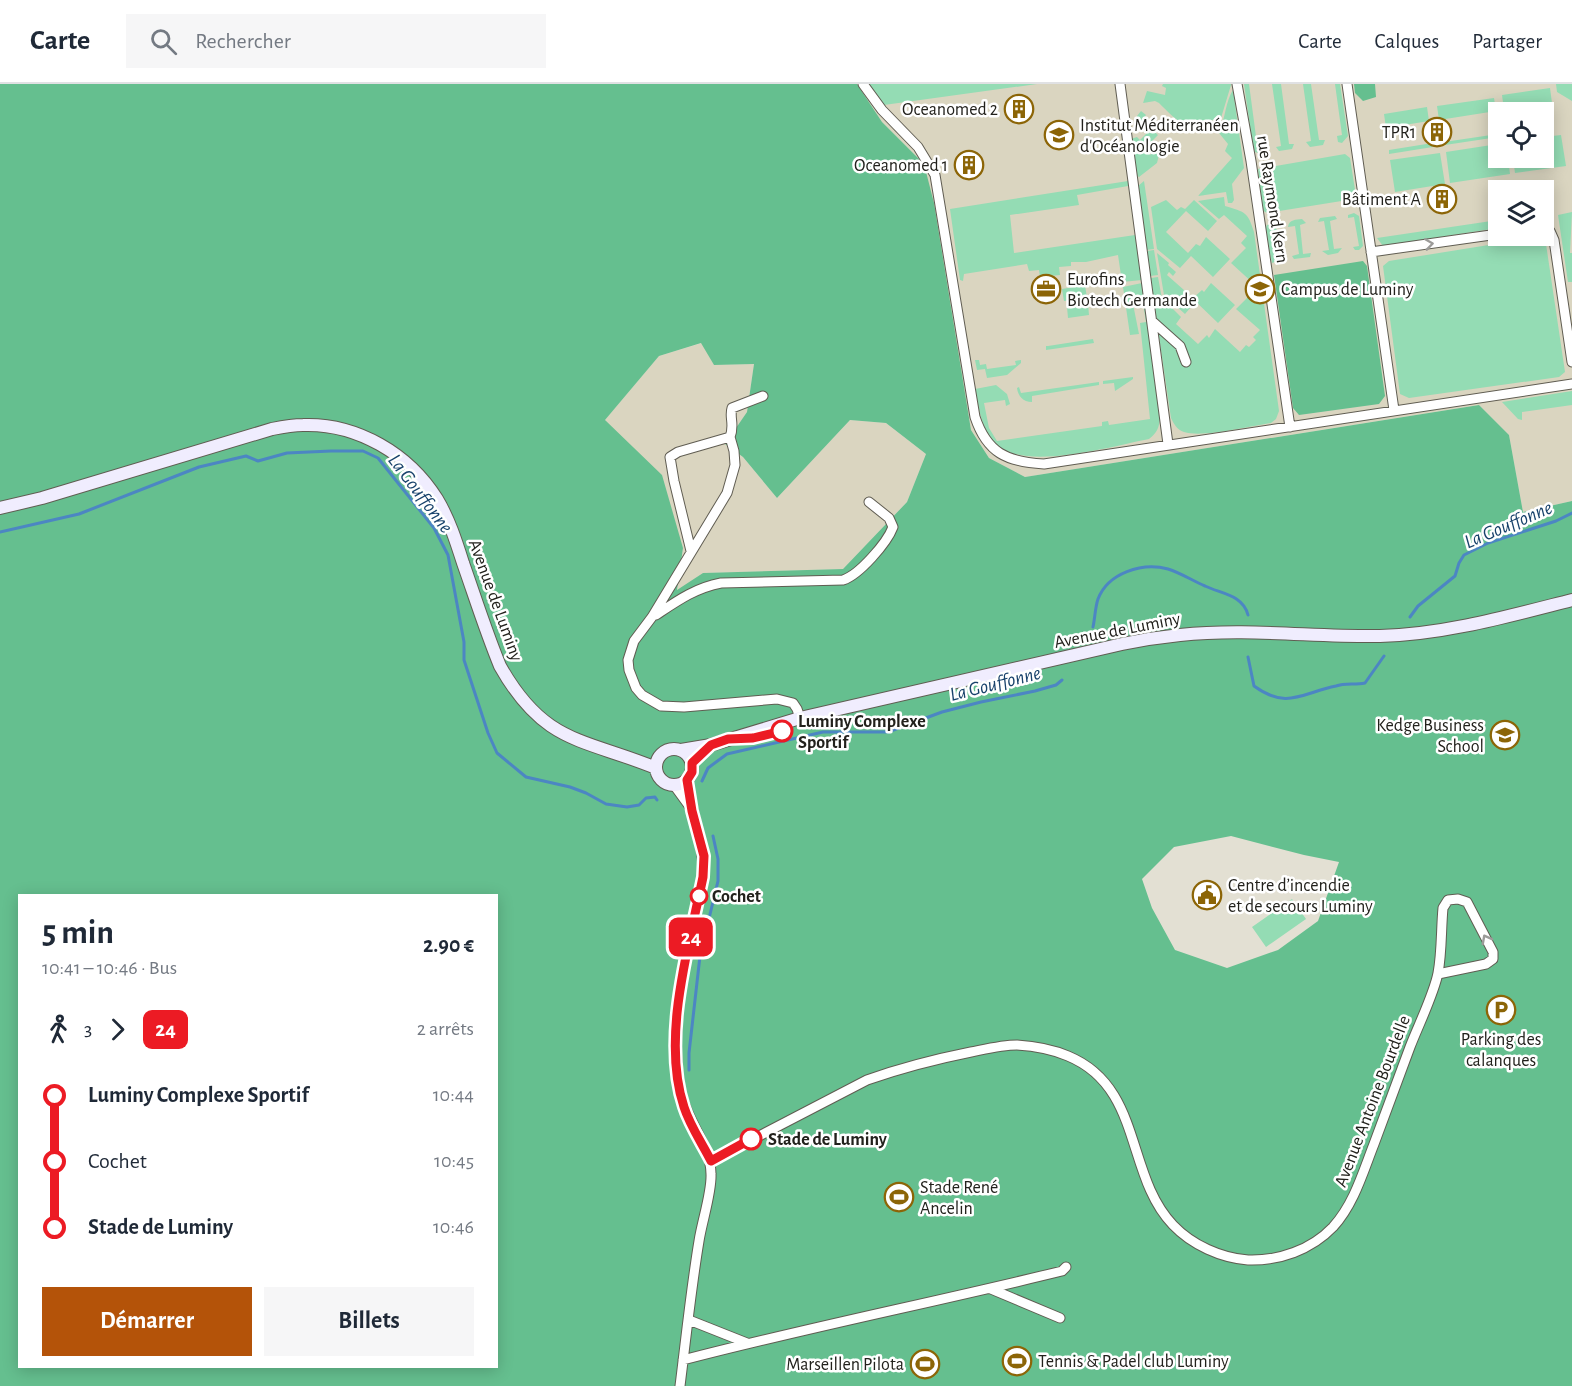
<!DOCTYPE html>
<html lang="fr">
<meta charset="utf-8">
<style>
body{margin:0;font-family:"Alegreya Sans",sans-serif;background:#f6f6f7;color:#1f2937;height:100vh;display:flex;flex-direction:column;font-size:22px;white-space:nowrap}
*{box-sizing:border-box;margin:0}
p{font-size:20px;color:#747a83}
.icon{flex:none;width:33px;height:33px;fill:none;stroke:currentColor;stroke-width:2;stroke-linecap:round;stroke-linejoin:round}
.map{position:relative;flex:1;overflow:hidden}
.side{position:absolute;left:18px;top:810px;width:480px;height:474px;display:flex;flex-direction:column;background:#fff;border-radius:0px;box-shadow:0 3px 15px #0003}
.side>*{flex:none}
.badge{padding:0 12px;border-radius:9px;font-size:21px;line-height:39px}
.tools{position:absolute;left:1488px;top:18px;display:grid;gap:12px}
.tools a{display:grid;place-items:center;width:66px;height:66px;border-radius:0px;background:#fff;box-shadow:0 3px 15px #0003;font-size:30px}
.map>.badge{position:absolute;translate:-50% -50%;box-shadow:0 0 0 3px #fff}
.legs{display:flex;align-items:center;gap:9px;height:66px;padding:0 24px;font-size:20px}
.legs p{margin-inline-start:auto}
.summary{display:flex;align-items:center;justify-content:space-between;height:102px;padding:0 24px}
h1{font-size:33px;font-weight:700;line-height:45px}
.cta{display:flex;gap:12px;margin-top:auto;padding:12px 24px}
.cta a{flex:1;height:69px;border-radius:0px;background:#b45309;color:#fff;font-size:24px;font-weight:700;line-height:69px;text-align:center}
.cta a+a{background:#f6f6f7;color:#1f2937}
ul{padding:0 24px;list-style:none}
li{display:flex;align-items:center;gap:21px;height:66px;font-size:22px}
li i{display:grid;place-items:center;width:9px;height:100%;margin:0 8px;background:currentColor}
li i::after{content:'';width:15px;height:15px;margin:-8px;border:4px solid;border-radius:50%;background:#fff}
li p{margin-inline-start:auto}
li:first-child i{background:linear-gradient(#0000 50%,currentColor 0)}
li:last-child i{background:linear-gradient(currentColor 50%,#0000 0)}
header{display:flex;align-items:center;gap:36px;box-sizing:border-box;height:84px;padding:0 30px;background:#fff;border-bottom:2px solid #e0e1e3}
header strong{font-size:28px}
nav{display:flex;gap:33px;margin-inline-start:auto;font-size:21px}
.search{width:420px;height:54px;background:#f6f6f7;display:flex;align-items:center;gap:15px;box-sizing:border-box;padding:0 21px;border-radius:0px;color:#747a83;font-size:22px}
.map>svg:first-child{display:block}
.built{fill:#dad5c0;fill-rule:evenodd}
.green{fill:#94dcb4}
.forest{fill:#65bf8f;fill-rule:evenodd}
.lines{fill:none;stroke-linecap:round;stroke-linejoin:round}
.stream{stroke:#4c86c3;stroke-width:3}
.street-casing{stroke:#605d52;stroke-width:11}
.secondary-casing{stroke:#605d52;stroke-width:14}
.street{stroke:#fff;stroke-width:9}
.secondary{stroke:#f0edfe;stroke-width:12}
.oneway{stroke:#9c9b99}
.line-1-casing{stroke:#fff;stroke-width:14}
.line-1{stroke:#ec1b24;stroke-width:9}
.stop-1-dot{fill:#fff;stroke:#ec1b24;stroke-width:3}
.labels{text-anchor:middle;stroke-width:5;stroke-linejoin:round;paint-order:stroke}
.poi-label{font-size:18px;fill:#22211c;stroke:#fff;text-anchor:end}
.street-label{font-size:18px;fill:#22211c;stroke:#fff}
.stop-label{font-size:18px;font-weight:bold;fill:#22211c;stroke:#fff;text-anchor:start}
.water-label{font-size:20px;font-style:italic;fill:#18426b;stroke:#fff}
</style>
<header>
<strong>Carte</strong>
<div class="search"><svg class="icon" aria-label="search" viewBox="0 0 24 24"><circle cx="10" cy="10" r="6"/><path d="M15 15l6 6"/></svg>Rechercher</div>
<nav><a>Carte</a><a>Calques</a><a>Partager</a></nav>
</header>
<div class="map">
<svg width="1572" height="1302" viewBox="0 0 1572 1302">
<rect width="100%" height="100%" fill="#e3e0d3"/>
<path class="built" d="M857,0H1572V417L1523,428L1509,351L1479,321L1025,393L989,374L971,346L924,80L882,38ZM1498,28H1544V74H1498ZM1498,106H1544V152H1498Z
M702,259L714,281L754,280L747,328L725,360L743,373L777,414L850,336L886,339L926,370L907,418L843,485L703,489L677,507L683,464L605,336L659,272Z"/>
<path class="green" d="M868,0H1037L884,21Z
M1163,0H1231V1L1221,34C1184,43 1187,47 1159,19L1155,17L1143,19L1147,7L1165,11L1166,4L1162,2Z
M1244,0H1249L1257,60L1258,62H1262L1264,68L1261,70L1255,68L1253,63Z
M1272,0H1281L1289,60H1294L1292,65L1279,67L1276,63L1281,62Z
M1303,0H1311L1319,56H1325L1323,61L1310,63L1306,58L1311,57Z
M1335,0H1340L1348,52L1342,59L1338,58L1337,52L1342,51Z
M1556,0H1572V17L1557,8Z
M1550,4L1552,19L1504,26L1502,11Z
M1233,6L1244,84L1232,100L1234,116L1232,119H1228L1226,108L1198,112L1232,74L1225,67L1228,60L1219,49C1225,35 1226,16 1233,6Z
M1494,14L1496,27L1439,36L1437,22Z
M1427,23L1429,37L1386,44L1384,30Z
M1141,27L1146,31L1142,36L1158,51L1144,65L1150,71L1155,66L1159,71L1157,79L1139,93L1136,91L1131,55L1137,53L1140,56L1148,48L1137,38V32Z
M1498,50V53L1445,61L1444,58Z
M1561,51L1566,82L1515,89L1513,74H1544V53Z
M1439,58V62L1389,70V66Z
M1498,60V74H1508L1510,90L1450,99L1446,68Z
M1440,69L1445,100L1395,108L1390,76Z
M1345,70L1350,74L1356,112L1354,115L1267,129L1262,126L1258,85Z
M1128,97V102L1077,111L1079,121L1010,131L1014,169L1135,151L1142,196L1122,198L1118,171L1086,178H1071V182L1059,183L1060,191L1040,193L1039,186L1029,187L1027,180L964,190L963,197L960,196L950,125Z
M1144,97L1154,165L1146,166L1138,102Z
M1224,113L1225,122C1245,128 1248,128 1254,148L1279,327L1276,335L1271,339C1250,342 1203,354 1184,348C1177,346 1174,340 1171,334L1154,219L1164,216L1181,233L1176,240L1198,260L1207,251L1209,254L1215,245L1240,268L1246,261L1249,263L1256,256L1253,253L1260,246L1236,225L1251,210L1248,207L1254,200L1231,179L1246,164L1241,159L1247,152L1224,131L1219,135L1198,117Z
M1166,116L1177,126L1181,123L1185,125L1194,116L1217,137L1208,147L1186,127L1166,148L1188,169L1196,160L1200,162L1206,153L1230,175L1213,193L1191,172L1180,184L1157,165L1151,123Z
M1572,128L1570,169H1572V198H1568L1558,131Z
M1354,129L1359,132L1363,162L1359,166H1355L1353,163L1359,162L1354,133L1348,134V131Z
M1335,132L1337,135L1330,137L1334,165L1342,164L1338,169L1328,171L1322,167L1329,166L1324,137L1318,138L1320,134Z
M1302,135L1306,139L1300,141L1303,170L1311,169L1310,173L1294,175L1292,172L1299,170L1295,142L1288,143C1289,135 1296,136 1302,135Z
M1498,136V144L1383,162L1377,154Z
M1273,139L1277,146L1271,147L1275,173H1280V176L1272,179L1265,145L1267,141Z
M1539,153L1546,160L1565,288L1559,293L1409,314L1400,310L1383,182L1389,177Z
M1154,166L1158,191L1150,192L1147,167Z
M1157,169L1169,179L1168,181L1176,188L1173,192L1169,188L1167,191L1193,214L1202,206L1204,208L1211,199L1235,221L1218,239L1193,215L1189,220L1191,223L1185,230L1164,211Z
M1158,193L1162,215L1154,217L1151,194Z
M1142,199L1160,334C1159,344 1157,349 1149,355C1113,362 1023,388 996,360C981,345 979,324 975,305L996,301L1007,310L1010,320L1006,322L1005,316L984,319L989,344L997,357L1102,342V338L1108,337L1109,341L1150,335L1140,239L1146,238L1143,219L1133,220L1139,250L1130,251L1123,203Z
M1085,201L1087,214L1064,217L1062,205Z
M1088,220L1089,231L1068,234L1067,223Z
M1093,255L1094,259L1046,266V262H1048Z
M975,276H979L980,281L986,280L987,285L1016,281L1015,277L1021,276V279L1007,291L987,294L985,285L977,286Z
M1133,293V295L1115,307L1114,299L1103,300V297Z
M1099,298V301L1032,312V318C1023,318 1018,312 1017,304L1019,303L1021,309Z
M1572,307V321L1522,328V336L1518,335L1502,318Z
M1292,815L1306,835L1266,863L1252,843Z"/>
<path class="forest" d="M0,0H857L882,38L924,80L934,119L971,346L989,374L1025,393L1479,321L1509,351L1523,428L1572,417V1302H0ZM701,259L714,281L754,280L747,328L725,360L743,373L777,414L850,336L886,339L926,370L907,418L843,485L703,489L677,506L683,464L662,391L605,336L659,272ZM1231,752L1304,771L1339,778L1318,837L1278,866L1227,884L1175,866L1152,824L1142,795L1174,763ZM20,812H496V1282H20Z
M1354,0H1375L1376,13L1363,17L1355,9Z
M1363,177L1367,182L1385,312L1379,320L1299,331L1293,324L1274,191Z"/>
<g class="lines">
<path class="stream" d="M0,448L79,430L199,383L246,372L258,377L287,369L331,367H363L378,374L434,444L448,471L464,558V576L488,649L497,669L526,693L570,703L586,709L606,720L627,723L639,721L646,714L655,713L657,716
M1410,533L1418,522L1455,492L1459,479L1464,471L1488,459L1556,437L1572,429
M1093,543C1095,534 1095,524 1098,515C1108,489 1142,478 1168,485C1181,489 1193,497 1205,502C1222,510 1243,511 1248,531
M1248,573L1254,602C1287,626 1302,609 1336,602C1345,599 1355,601 1365,599L1384,572
M702,697L708,684L727,670L823,648H888L942,628L981,618L1035,607L1056,601L1062,596
M689,986V969L700,872L718,797V775L713,752"/>
<g class="street-casing">
<path id="street" d="M863,0L882,26L918,63L935,91L975,333C987,369 1007,378 1044,380L1572,300
M1120,0L1168,360
M1237,0L1251,77L1290,343
M1347,0L1394,326
M1544,145L1550,147L1554,156L1572,278
M1371,168L1498,150
M1152,237L1180,262L1186,278
M730,353L734,367L735,381L727,409L652,533L634,557L628,576L629,586L636,604L642,611L661,622L684,623L777,615L793,619L797,625L800,634
M691,467L674,397L670,373L678,368L730,353C735,340 729,334 732,324L763,312
M656,531C677,517 695,504 721,499L843,496C859,491 887,459 893,443L889,434L869,418
M674,701L690,723
M711,1077L867,996C901,984 936,975 971,968C986,965 1002,961 1017,961C1033,962 1054,966 1068,972C1143,1003 1125,1091 1173,1141C1192,1161 1221,1174 1248,1176C1279,1177 1311,1166 1333,1143C1354,1120 1363,1088 1374,1060C1386,1028 1398,996 1410,963C1418,942 1434,910 1438,889C1442,868 1441,845 1443,824L1448,816L1458,815L1467,818L1493,868V875L1486,880L1438,890
M991,1205L1060,1234
M689,1236L747,1259
M683,1276C809,1243 936,1218 1062,1187L1066,1183
M680,1302C686,1254 691,1205 699,1157C702,1137 712,1108 711,1090C711,1061 685,1035 680,1005C668,934 689,862 703,793C704,759 692,729 687,696"/>
</g>
<g class="secondary-casing">
<path id="secondary" d="M0,424L42,414L272,345C282,343 293,341 303,341C357,339 409,370 437,415C449,435 456,457 463,479C475,513 486,548 500,582C544,660 582,654 656,684
M656 683a18 18 0 1 1 36 0a18 18 0 1 1-36 0Z
M681,666L711,661L800,634L1122,560C1141,556 1160,553 1180,551C1246,544 1314,553 1380,552C1446,550 1509,532 1572,516"/>
</g>
<use href="#street" class="street"/>
<use href="#secondary" class="secondary"/>
</g>
<defs><path id="oneway-chevron" d="M-2-3.5L2.5 0L-2 3.5" fill="none" stroke-width="1.6" stroke-linecap="round" stroke-linejoin="round" transform="scale(1.5)"/></defs>
<g class="oneway">
<use href="#oneway-chevron" transform="translate(1429 160) rotate(-8)"/>
<use href="#oneway-chevron" transform="translate(1486 855) rotate(-118)"/>
</g>
<g class="lines">
<g class="line-1-casing">
<path id="line-1" d="M751,1055L711,1077C702,1059 690,1042 684,1023C661,954 689,862 703,793L704,772L692,727L687,696L692,688V679L711,661L728,655L753,654L782,647"/>
</g>
<use href="#line-1" class="line-1"/>
</g>
<defs>
<g id="building-ring" transform="scale(1.5)"><circle r="9.5" fill="#fff" stroke="#8c6507" stroke-width="1.5"/><path d="M-4-6H4V6H1V3H-1V6H-4ZM-2.5-4.3h1.7v1.8h-1.7ZM.8-4.3h1.7v1.8H.8ZM-2.5-1h1.7V.8h-1.7ZM.8-1h1.7V.8H.8Z" fill="#8c6507"/></g>
<g id="university-ring" transform="scale(1.5)"><circle r="9.5" fill="#fff" stroke="#8c6507" stroke-width="1.5"/><path d="M0-5L7-2L0 1L-7-2ZM-4 1L0 2.5L4 1V4Q0 6-4 4Z" fill="#8c6507"/></g>
<g id="office-ring" transform="scale(1.5)"><circle r="9.5" fill="#fff" stroke="#8c6507" stroke-width="1.5"/><path d="M-6-3h4V-5.5h4V-3h4V5H-6ZM-1-4.5V-3h2v-1.5ZM-6 0V1H6V0Z" fill="#8c6507"/></g>
<g id="civic-ring" transform="scale(1.5)"><circle r="9.5" fill="#fff" stroke="#8c6507" stroke-width="1.5"/><path d="M-.6-6.5H3V-4.5H.6V-3L4-1V1h2V6H-6V1h2V-1L-.6-3ZM-1.2 2.5V6h2.4V2.5Z" fill="#8c6507"/></g>
<g id="parking-ring" transform="scale(1.5)"><circle r="9.5" fill="#fff" stroke="#8c6507" stroke-width="1.5"/><path d="M-3.5-5.5H1a3.5 3.5 0 0 1 0 7H-1V5.5H-3.5ZM-1-3.4V-.6H.8a1.4 1.4 0 0 0 0-2.8Z" fill="#8c6507"/></g>
<g id="stadium-ring" transform="scale(1.5)"><circle r="9.5" fill="#fff" stroke="#8c6507" stroke-width="1.5"/><path d="M0-5a6.5 5 0 1 0 0 10a6.5 5 0 1 0 0-10ZM-3.5-1.8h7v3.6h-7Z" fill="#8c6507"/></g>
</defs>
<g fill-rule="evenodd">
<use href="#building-ring" x="1019" y="25"/>
<use href="#building-ring" x="1437" y="48"/>
<use href="#university-ring" x="1059" y="51"/>
<use href="#building-ring" x="969" y="81"/>
<use href="#building-ring" x="1442" y="115"/>
<use href="#office-ring" x="1046" y="205"/>
<use href="#university-ring" x="1260" y="205"/>
<use href="#university-ring" x="1505" y="651"/>
<use href="#civic-ring" x="1207" y="811"/>
<use href="#parking-ring" x="1501" y="926"/>
<use href="#stadium-ring" x="899" y="1113"/>
<use href="#stadium-ring" x="1017" y="1277"/>
<use href="#stadium-ring" x="925" y="1280"/>
</g>
<g class="stop-1-dot">
<circle cx="782" cy="647" r="10"/>
<circle cx="699" cy="812" r="8"/>
<circle cx="751" cy="1055" r="10"/>
</g>
<g class="labels">
<g class="poi-label">
<text x="998" y="31">Oceanomed 2</text>
<text x="1080" y="47" text-anchor="start">Institut Méditerranéen<tspan x="1080" dy="21">d'Océanologie</tspan></text>
<text x="1416" y="54">TPR1</text>
<text x="948" y="87">Oceanomed 1</text>
<text x="1421" y="121">Bâtiment A</text>
<text x="1067" y="201" text-anchor="start">Eurofins<tspan x="1067" dy="21">Biotech Germande</tspan></text>
<text x="1281" y="211" text-anchor="start">Campus de Luminy</text>
<text x="1484" y="647">Kedge Business<tspan x="1484" dy="21">School</tspan></text>
<text x="1228" y="807" text-anchor="start">Centre d’incendie<tspan x="1228" dy="21">et de secours Luminy</tspan></text>
<text x="1501" y="961" text-anchor="middle">Parking des<tspan x="1501" dy="21">calanques</tspan></text>
<text x="920" y="1109" text-anchor="start">Stade René<tspan x="920" dy="21">Ancelin</tspan></text>
<text x="1038" y="1283" text-anchor="start">Tennis &amp; Padel club Luminy</text>
<text x="904" y="1286">Marseillen Pilota</text>
</g>
<g class="street-label">
<text transform="translate(1273 115) rotate(81)" y="6">rue Raymond Kern</text>
<text transform="translate(496 516) rotate(70)" y="6">Avenue de Luminy</text>
<text transform="translate(1117 546) rotate(-11)" y="6">Avenue de Luminy</text>
<text transform="translate(1372 1017) rotate(-69)" y="6">Avenue Antoine Bourdelle</text>
</g>
<g class="stop-label">
<text x="798" y="643">Luminy Complexe<tspan x="798" dy="21">Sportif</tspan></text>
<text x="712" y="818">Cochet</text>
<text x="768" y="1061">Stade de Luminy</text>
</g>
<g class="water-label">
<text transform="translate(421 409) rotate(53)" y="7">La Gouffonne</text>
<text transform="translate(1508 440) rotate(-23)" y="7">La Gouffonne</text>
<text transform="translate(995 599) rotate(-14)" y="7">La Gouffonne</text>
</g>
</g>
</svg>
<div class="tools">
<a><svg class="icon" aria-label="locate" viewBox="0 0 24 24"><circle cx="12" cy="12" r="6"/><path d="M12 2v4M12 18v4M2 12h4M18 12h4"/></svg></a>
<a><svg class="icon" aria-label="layers" viewBox="0 0 24 24"><path d="M12 4l9 5-9 5-9-5zM3 14l9 5 9-5"/></svg></a>
</div>
<b class="badge" style="left:691px;top:853px;background:#ec1b24;color:#fff">24</b>
<section class="side">
<div class="summary"><div><h1>5 min</h1><p>10:41 – 10:46 · Bus</p></div><b>2.90 €</b></div>
<div class="legs"><svg class="icon" aria-label="walk" viewBox="0 0 24 24"><circle cx="13" cy="4" r="2"/><path d="M13 8l-2 6 4 7M11 14l-3 7M7 12l3-4h3l4 4"/></svg>3<svg class="icon" aria-label="forward" viewBox="0 0 24 24"><path d="M9 5l7 7-7 7"/></svg><b class="badge" style="background:#ec1b24;color:#fff">24</b><p>2 arrêts</p></div>
<ul>
<li><i style="color:#ec1b24"></i><b>Luminy Complexe Sportif</b><p>10:44</p></li>
<li><i style="color:#ec1b24"></i><span>Cochet</span><p>10:45</p></li>
<li><i style="color:#ec1b24"></i><b>Stade de Luminy</b><p>10:46</p></li>
</ul>
<div class="cta"><a>Démarrer</a><a>Billets</a></div>
</section>
</div>
